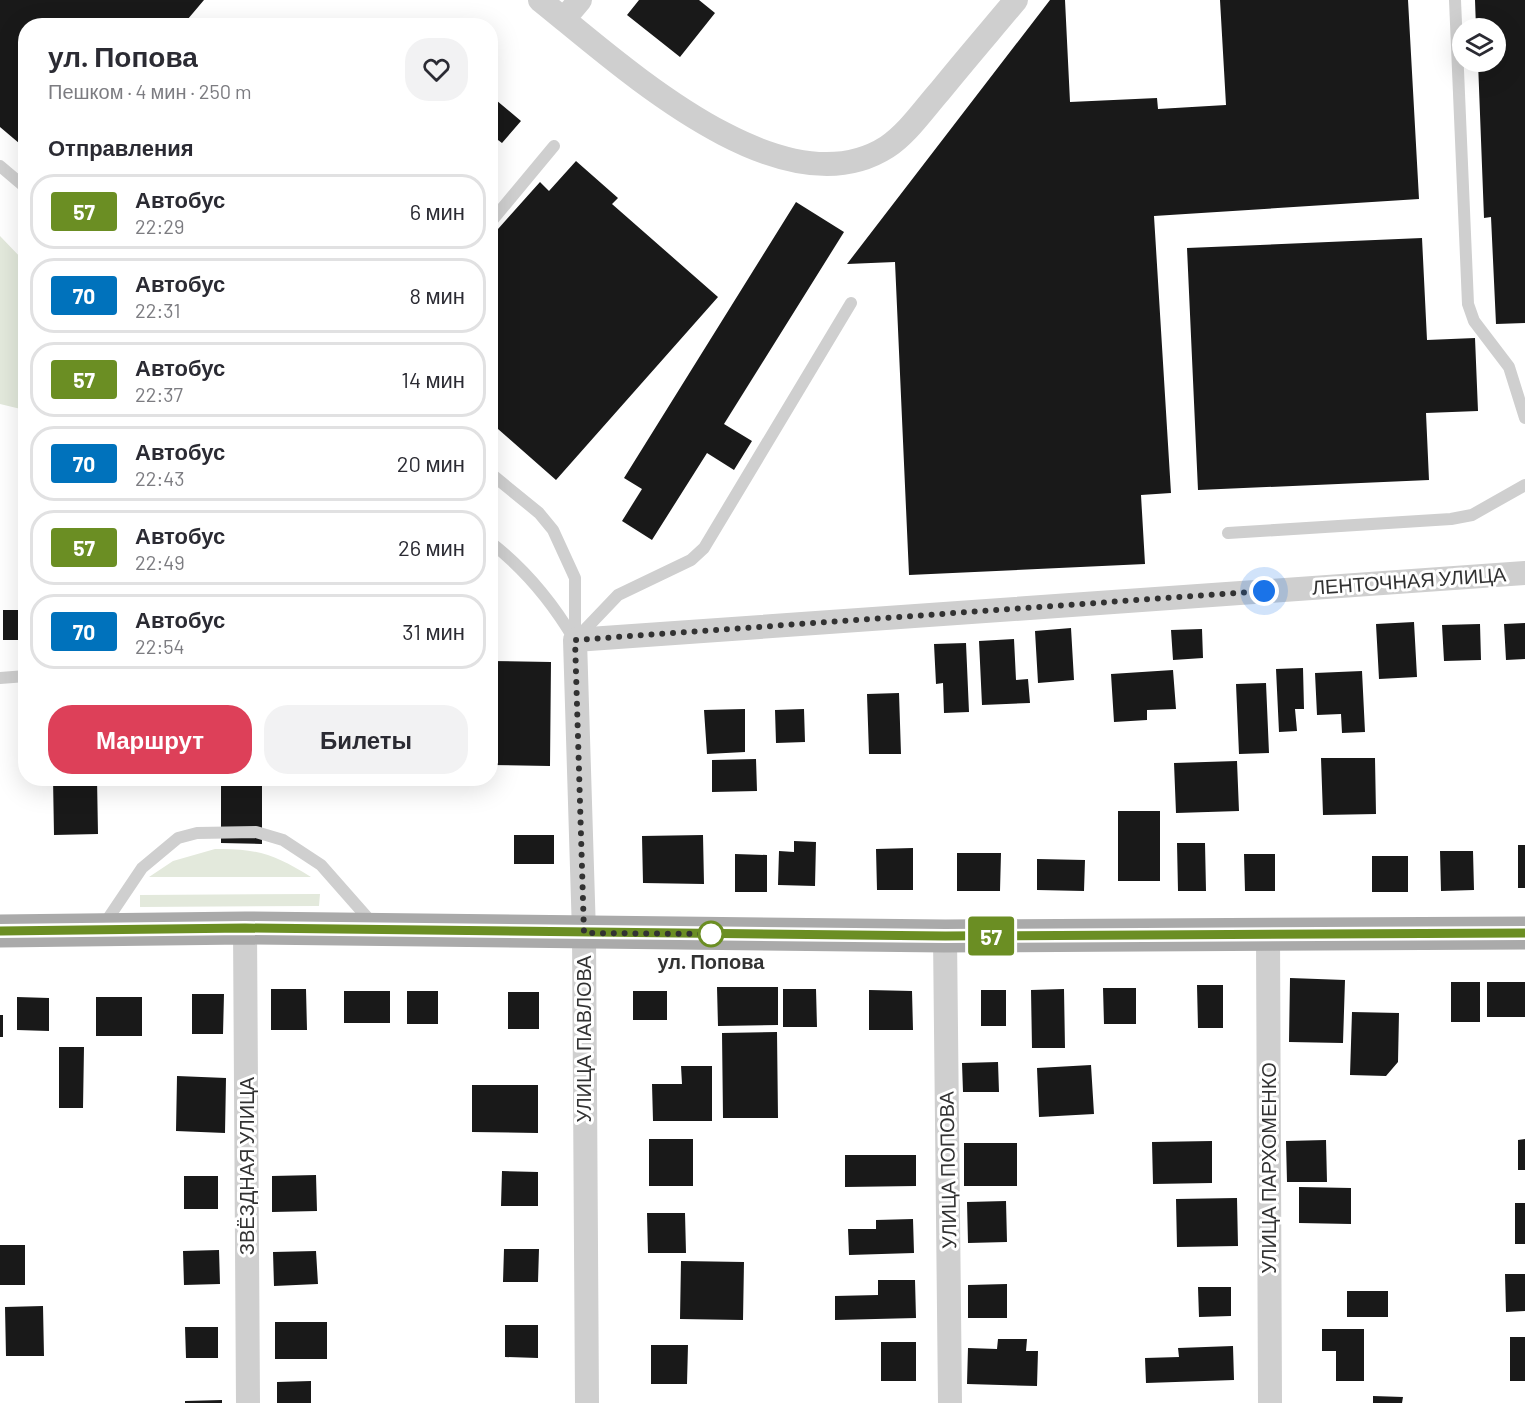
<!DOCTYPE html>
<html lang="ru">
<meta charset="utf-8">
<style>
body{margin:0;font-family:Barlow,sans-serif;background:#f2f2f3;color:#2b2b33;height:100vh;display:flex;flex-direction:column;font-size:22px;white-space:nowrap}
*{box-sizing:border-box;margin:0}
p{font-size:20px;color:#7c7c81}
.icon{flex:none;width:33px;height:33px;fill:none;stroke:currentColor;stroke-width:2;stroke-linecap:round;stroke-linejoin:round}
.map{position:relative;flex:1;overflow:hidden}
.details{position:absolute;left:18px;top:18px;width:480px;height:768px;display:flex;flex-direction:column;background:#fff;border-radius:24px;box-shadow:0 6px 24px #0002}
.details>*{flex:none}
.badge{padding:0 12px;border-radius:4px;font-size:21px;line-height:39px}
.controls{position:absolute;left:1452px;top:18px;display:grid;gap:12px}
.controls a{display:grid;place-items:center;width:54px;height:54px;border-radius:50%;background:#fff;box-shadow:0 6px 24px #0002;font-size:30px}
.you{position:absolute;width:30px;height:30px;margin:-15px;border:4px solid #fff;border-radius:50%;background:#1a73e8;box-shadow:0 0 0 9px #1a73e833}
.map>.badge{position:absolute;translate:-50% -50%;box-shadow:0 0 0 3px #fff}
h2{padding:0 30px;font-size:22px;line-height:54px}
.round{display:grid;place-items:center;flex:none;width:63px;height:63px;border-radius:24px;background:#f2f2f3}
.head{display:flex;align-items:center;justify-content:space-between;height:102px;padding:0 30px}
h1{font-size:28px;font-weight:700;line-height:45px}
.primary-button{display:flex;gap:12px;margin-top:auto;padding:12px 30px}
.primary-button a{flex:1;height:69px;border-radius:24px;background:#dd4059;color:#fff;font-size:24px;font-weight:700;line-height:69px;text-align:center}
.primary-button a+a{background:#f2f2f3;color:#2b2b33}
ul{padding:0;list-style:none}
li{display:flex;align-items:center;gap:18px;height:75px;margin:0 12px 9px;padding:0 18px;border:3px solid #e1e1e2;border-radius:24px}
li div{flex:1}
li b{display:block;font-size:22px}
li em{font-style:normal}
li .badge{min-width:66px;font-weight:700;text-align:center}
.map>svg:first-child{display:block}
.green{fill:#e3e9dc}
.building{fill:#191919}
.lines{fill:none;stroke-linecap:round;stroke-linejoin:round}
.lane{stroke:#cfcfcf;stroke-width:12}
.street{stroke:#cfcfcf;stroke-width:24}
.primary{stroke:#aaa;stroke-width:33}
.line-casing{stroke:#fff;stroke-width:14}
.line{stroke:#6b8e23;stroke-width:9}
.walk{stroke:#323232;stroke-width:6;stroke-dasharray:0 10.8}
.stop-dot{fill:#fff;stroke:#6b8e23;stroke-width:3}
.labels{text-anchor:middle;stroke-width:6;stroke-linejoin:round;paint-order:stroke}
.street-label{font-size:20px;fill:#323232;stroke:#fff}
.stop-label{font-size:20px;font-weight:bold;fill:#323232;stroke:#fff}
</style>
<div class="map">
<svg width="1525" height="1403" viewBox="0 0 1525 1403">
<rect width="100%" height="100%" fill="#fff"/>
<path class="green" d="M0,236L25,262V410L0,404Z
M215,849C257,848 276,855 311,877H149L173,861Z
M320,894L319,906L140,907V895Z"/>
<path class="building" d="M0,0H204L182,26H26V149L0,127Z
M639,0H699L715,13L680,57L627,15Z
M1050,0H1065L1070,102L1157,98L1158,109L1226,105L1220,0H1408L1419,199L1154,216L1171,493L1141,495L1145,564L909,575L895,262L847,264Z
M1475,0H1525V323L1496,324L1491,217L1484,218L1478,62H1496V28H1476Z
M490,95L521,121L502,143L490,134Z
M576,161L618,198L612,204L718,297L556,480L490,422V238L540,182L549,191Z
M796,202L844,232L724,424L752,441L734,470L707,453L652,540L622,521L642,489L624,478Z
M1422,238L1427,340L1475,338L1478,411L1426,413L1429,480L1198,490L1187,248Z
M3,610H26L25,640H3Z
M1414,622L1417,677L1379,679L1376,624Z
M1525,623V659L1506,660L1504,624Z
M1480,624L1481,660L1444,661L1442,625Z
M1071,628L1074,680L1038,683L1035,631Z
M1202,629L1203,658L1173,660L1171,630Z
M1014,639L1016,680L1028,679L1030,703L982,705L979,641Z
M966,643L969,712L944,713L943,683L936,684L934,644Z
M490,661L551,662L550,766L490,765Z
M1303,668L1304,709H1295L1297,731L1279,732L1276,669Z
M1173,670L1176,709L1147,710V720L1114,722L1111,674Z
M1362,671L1365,732L1342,733L1341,714L1317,715L1315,673Z
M1266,683L1269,753L1239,754L1236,684Z
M899,693L901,754H869L867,694Z
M745,709V752L707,754L704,710Z
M804,709L805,742L776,743L775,710Z
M1321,758H1375L1376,814L1323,815Z
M756,759L757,791L712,792V760Z
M1237,761L1239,811L1176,813L1174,763Z
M53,778H97L98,834L54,835Z
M221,778H262V844L221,843Z
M1118,811H1160V881H1118Z
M514,835H554V864H514Z
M703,835L704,884L643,883L642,836Z
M794,841L816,842L815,886L778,885L779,851L794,852Z
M1177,843H1205L1206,891H1178Z
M1518,845H1525V888H1518Z
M913,848V890H877L876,849Z
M1440,851H1473L1474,890L1441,891Z
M957,853H1001L1000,891H957Z
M735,854L767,855V892H735Z
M1244,854H1275V891H1245Z
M1372,856H1408V892H1372Z
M1037,859L1085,860L1084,891L1037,890Z
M1290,978L1345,980L1343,1043L1289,1042Z
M1451,982H1480V1022H1451Z
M1487,982H1525V1017H1487Z
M1197,985H1223V1028H1198Z
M717,987H778V1025L718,1026Z
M1103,988H1136V1024H1104Z
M271,989H306L307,1030H271Z
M783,989H816L817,1027H783Z
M1064,989L1065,1048H1032L1031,990Z
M869,990L912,991L913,1030H869Z
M981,990H1006V1026H981Z
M344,991H390V1023H344Z
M407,991H438V1024H407Z
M633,991H667V1020H633Z
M508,992H539V1029H508Z
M192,994H224L223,1034H192Z
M17,997L49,998V1031L17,1030Z
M96,997H142V1036H96Z
M1352,1012L1399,1013L1398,1062L1386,1076L1350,1075Z
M0,1015H3V1037H0Z
M777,1032L778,1118H723L722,1033Z
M59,1047H84L83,1108H59Z
M998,1062L999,1092H963L962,1063Z
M1091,1065L1094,1114L1039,1117L1037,1068Z
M681,1066H712V1121H653L652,1084H682Z
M177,1076L226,1078L225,1133L176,1131Z
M472,1085H538V1133L472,1132Z
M649,1139H693V1186H649Z
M1525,1139V1170H1518V1140Z
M1326,1140L1327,1182H1287L1286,1141Z
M1212,1141V1183L1153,1184L1152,1142Z
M964,1143H1017V1186H964Z
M845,1155H916V1186L845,1187Z
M502,1171L538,1172V1206H501Z
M316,1175L317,1211L272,1212V1176Z
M184,1176H218V1209H184Z
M1299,1187L1351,1188V1224L1299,1223Z
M1237,1198L1238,1246L1177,1247L1176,1199Z
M1006,1201L1007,1242L968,1243L967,1202Z
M1515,1203H1525V1244H1515Z
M647,1213H685L686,1253H648Z
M913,1219L914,1253L849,1255L848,1229H876V1220Z
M0,1245H25V1285H0Z
M504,1249H539L538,1282H503Z
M219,1250L220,1284L184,1285L183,1251Z
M316,1251L318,1284L274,1286L273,1252Z
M681,1261L744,1262L743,1320L680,1319Z
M1505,1274H1525V1311L1506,1312Z
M878,1280H915L916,1318L835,1320V1296L878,1295Z
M1007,1284V1318H968V1285Z
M1198,1287H1231V1316L1199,1317Z
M1347,1291H1388V1317H1347Z
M43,1306L44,1356H6L5,1307Z
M275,1322H327V1359H275Z
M505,1325H538V1358L505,1357Z
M185,1327H218V1358H186Z
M1322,1329H1364V1381H1336V1351H1322Z
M1510,1337H1525V1381H1510Z
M998,1339H1027L1026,1351H1038L1037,1386L967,1384L968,1348L997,1349Z
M881,1342H916V1381H881Z
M651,1345H688L687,1384H651Z
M1233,1346L1234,1380L1146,1383L1145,1358L1179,1357L1178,1348Z
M311,1381V1403H277V1382Z
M1373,1396L1403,1397L1402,1403H1373Z
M222,1400V1403H185V1401Z"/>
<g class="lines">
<path class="lane" d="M1455,0L1468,304L1474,321L1509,367L1525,418
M0,166L26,188
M490,223L554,146
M490,473L539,513L553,530L575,578V640
M1228,533L1451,519L1472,515L1525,485
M490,542C525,569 552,602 574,639
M576,639L618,595L691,560L704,548L851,303
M0,678L26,676
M103,926L142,868L178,838L197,833L256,832L283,840L321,865L373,924"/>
<path class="street" d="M540,0C618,62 781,215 887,147C908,133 924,109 940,91C965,60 991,30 1016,0
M564,19L580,0
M245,928L248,1403
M1268,934L1270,1403
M945,936L950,1403
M587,1403L584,933L575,640L1525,573"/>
<path class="primary" d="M0,931L245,928L945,936L1525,933"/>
</g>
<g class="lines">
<g class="line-casing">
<path id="line" d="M0,931L245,928L945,936L1525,933"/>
</g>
<use href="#line" class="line"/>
<path class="walk" d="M711,934L584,933L575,640L1264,591"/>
</g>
<circle class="stop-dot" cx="711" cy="934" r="12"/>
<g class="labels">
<g class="street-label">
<text transform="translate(1409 581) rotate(-4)" y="7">ЛЕНТОЧНАЯ УЛИЦА</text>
<text transform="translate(584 1039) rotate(-90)" y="7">УЛИЦА ПАВЛОВА</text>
<text transform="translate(247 1166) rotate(-90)" y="7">ЗВЁЗДНАЯ УЛИЦА</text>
<text transform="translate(1269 1168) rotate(-90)" y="7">УЛИЦА ПАРХОМЕНКО</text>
<text transform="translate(948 1170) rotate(-91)" y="7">УЛИЦА ПОПОВА</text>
</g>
<g class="stop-label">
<text x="711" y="969">ул. Попова</text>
</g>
</g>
</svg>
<div class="controls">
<a><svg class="icon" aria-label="layers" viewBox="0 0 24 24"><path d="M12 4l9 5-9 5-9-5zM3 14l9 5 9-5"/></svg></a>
</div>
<div class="you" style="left:1264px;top:591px"></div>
<b class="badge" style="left:991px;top:936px;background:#6b8e23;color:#fff">57</b>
<section class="details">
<div class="head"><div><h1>ул. Попова</h1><p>Пешком · 4 мин · 250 m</p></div><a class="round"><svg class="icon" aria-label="heart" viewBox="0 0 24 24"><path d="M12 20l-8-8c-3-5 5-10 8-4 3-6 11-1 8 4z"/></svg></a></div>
<h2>Отправления</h2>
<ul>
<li><span class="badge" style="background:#6b8e23;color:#fff">57</span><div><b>Автобус</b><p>22:29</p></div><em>6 мин</em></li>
<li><span class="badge" style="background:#0072bc;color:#fff">70</span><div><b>Автобус</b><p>22:31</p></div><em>8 мин</em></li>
<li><span class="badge" style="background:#6b8e23;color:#fff">57</span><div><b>Автобус</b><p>22:37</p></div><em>14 мин</em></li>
<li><span class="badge" style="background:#0072bc;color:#fff">70</span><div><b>Автобус</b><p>22:43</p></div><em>20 мин</em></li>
<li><span class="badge" style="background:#6b8e23;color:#fff">57</span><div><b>Автобус</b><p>22:49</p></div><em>26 мин</em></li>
<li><span class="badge" style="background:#0072bc;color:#fff">70</span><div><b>Автобус</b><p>22:54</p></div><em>31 мин</em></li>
</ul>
<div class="primary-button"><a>Маршрут</a><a>Билеты</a></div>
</section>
</div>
